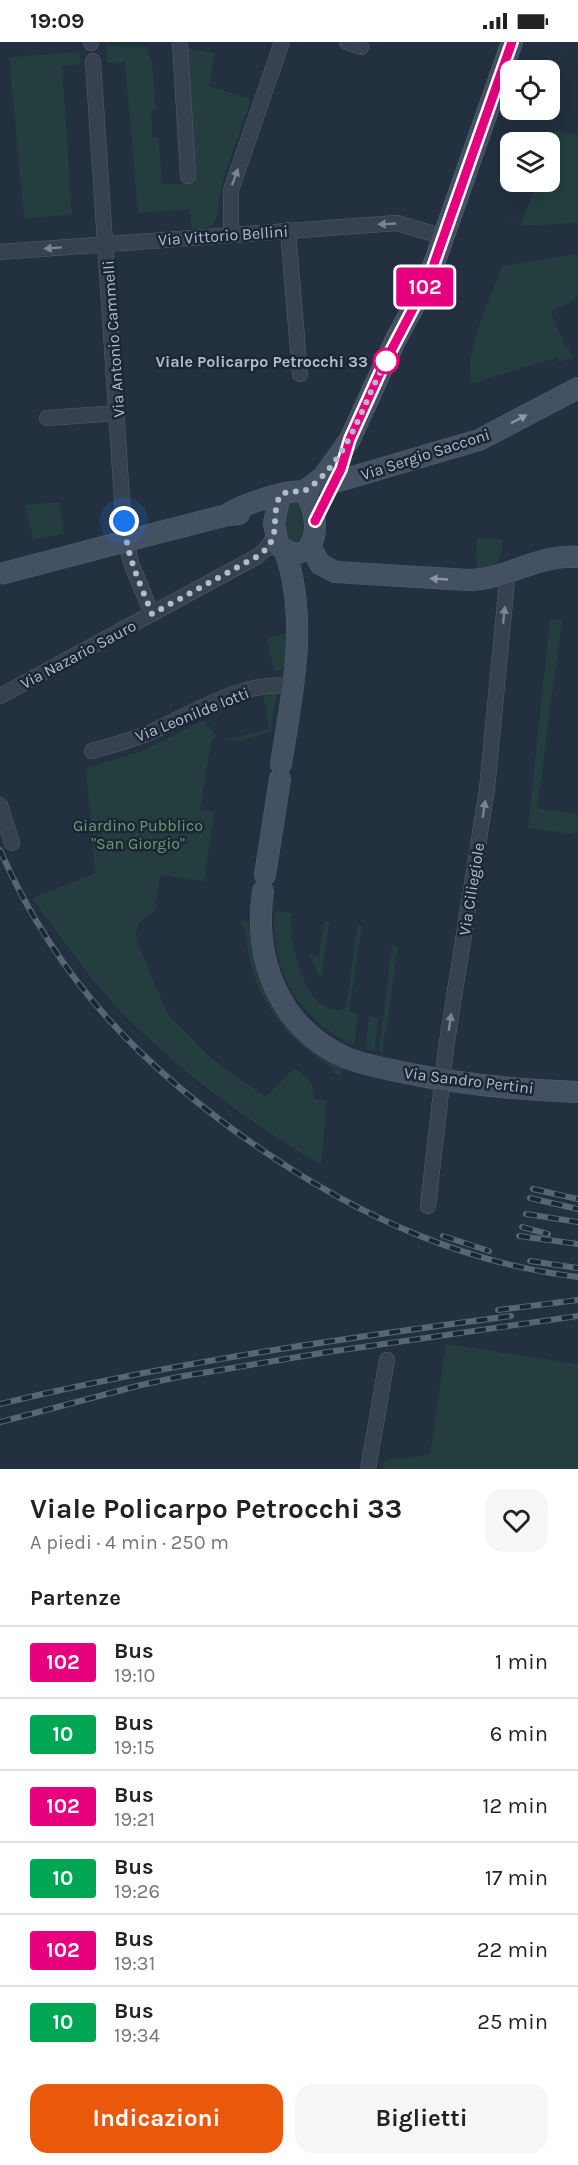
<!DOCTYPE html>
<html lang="it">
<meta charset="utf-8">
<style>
body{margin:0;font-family:Karla,sans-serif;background:#f6f6f6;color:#222;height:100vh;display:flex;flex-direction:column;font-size:22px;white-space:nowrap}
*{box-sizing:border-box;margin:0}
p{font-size:20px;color:#767676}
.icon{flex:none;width:33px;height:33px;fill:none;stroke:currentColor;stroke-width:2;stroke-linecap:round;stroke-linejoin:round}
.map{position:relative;height:1427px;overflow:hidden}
.drawer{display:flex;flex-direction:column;background:#fff;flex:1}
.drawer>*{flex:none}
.badge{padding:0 12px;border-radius:4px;font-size:21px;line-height:39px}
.fabs{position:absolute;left:500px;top:18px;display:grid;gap:12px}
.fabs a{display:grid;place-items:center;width:60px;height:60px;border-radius:12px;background:#fff;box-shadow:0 6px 24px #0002;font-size:30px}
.you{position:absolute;width:30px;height:30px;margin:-15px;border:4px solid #fff;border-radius:50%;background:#1a73e8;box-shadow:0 0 0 9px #1a73e833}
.map>.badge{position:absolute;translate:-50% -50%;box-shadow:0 0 0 3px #fff}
h2{padding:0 30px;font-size:22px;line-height:54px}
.round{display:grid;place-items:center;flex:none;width:63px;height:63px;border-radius:18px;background:#f6f6f6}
.head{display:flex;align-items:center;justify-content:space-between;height:102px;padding:0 30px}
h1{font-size:28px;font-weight:700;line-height:45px}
.cta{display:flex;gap:12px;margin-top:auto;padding:12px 30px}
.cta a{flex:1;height:69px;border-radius:18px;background:#ea580c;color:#fff;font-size:24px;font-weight:700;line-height:69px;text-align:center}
.cta a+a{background:#f6f6f6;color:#222}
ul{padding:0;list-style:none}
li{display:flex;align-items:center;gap:18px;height:72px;padding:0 30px;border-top:2px solid #e0e0e0}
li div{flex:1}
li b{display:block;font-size:22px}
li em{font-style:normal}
li .badge{min-width:66px;font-weight:700;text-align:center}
.status{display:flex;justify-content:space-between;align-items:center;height:42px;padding:0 30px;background:#fff;direction:ltr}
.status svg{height:16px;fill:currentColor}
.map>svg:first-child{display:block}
.green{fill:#243e40}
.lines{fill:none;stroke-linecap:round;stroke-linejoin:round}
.street-casing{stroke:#545f6d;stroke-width:16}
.secondary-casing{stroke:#545f6d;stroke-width:22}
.street{stroke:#36424f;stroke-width:15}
.secondary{stroke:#445162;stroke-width:21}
.rail-casing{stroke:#586676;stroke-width:6}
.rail{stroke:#1b2734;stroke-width:4;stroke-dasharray:11;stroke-linecap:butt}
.secondary-bridge-casing{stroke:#545f6d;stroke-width:22;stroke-linecap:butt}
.secondary-bridge{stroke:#445162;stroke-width:21}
.oneway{fill:#7a8593}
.oneway2{fill:#8c97a6}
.line-casing{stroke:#fff;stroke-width:14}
.line{stroke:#e6007e;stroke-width:9}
.walk{stroke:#b2bcca;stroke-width:6;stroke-dasharray:0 10.8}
.stop-dot{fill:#fff;stroke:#e6007e;stroke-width:3}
.labels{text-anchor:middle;stroke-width:5;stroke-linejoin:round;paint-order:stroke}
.street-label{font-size:16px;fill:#b2bcca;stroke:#1b2734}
.stop-label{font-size:16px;font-weight:bold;fill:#b2bcca;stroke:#1b2734;text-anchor:end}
.park-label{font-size:16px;fill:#679d70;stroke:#1b2734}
</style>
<div class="status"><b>19:09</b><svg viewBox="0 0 49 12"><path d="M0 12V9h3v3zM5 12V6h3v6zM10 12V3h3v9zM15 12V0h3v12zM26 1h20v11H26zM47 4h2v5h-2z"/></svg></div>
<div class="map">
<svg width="578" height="1427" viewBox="0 0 578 1427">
<rect width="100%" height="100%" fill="#22303f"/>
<path class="green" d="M106,4L146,5L152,21L156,68H151L153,95L159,96L162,143L192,140L188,85H193L191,58H186V6L215,11L209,44L251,57L223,138L217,174L211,185L192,188L190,167L138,171L125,20L107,21Z
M80,10V22L62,24L72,173L24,176L9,15Z
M555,89L578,92V181L520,184L537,140H549V106Z
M577,212L578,255L566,263L551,270L565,305L568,304L573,317L569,318L568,316L559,320L557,315L471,342C463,312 491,254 502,224Z
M59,460L64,492L34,497L24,463Z
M294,460C308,466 304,481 302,494L301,497L295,500L288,498C283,487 286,475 288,464Z
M477,496L503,497C502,518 499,528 476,527Z
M550,577L562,578L537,766L578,772V792L573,789L572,792L528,786Z
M287,591L285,622L281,628L274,629L267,596Z
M278,647L270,690L240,699L225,698L269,687L263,650Z
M204,678L217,695L211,700L200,768L214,770L204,839L160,833L155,870C141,874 134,885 137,900L167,971L211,1016L266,1055L294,1026C307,1035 315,1040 314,1057L327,1058L321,1123C250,1080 181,1031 122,971C89,936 61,895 32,856L95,831L86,726L142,709Z
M277,869L291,871C289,895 300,947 321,962C326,966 332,967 338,969L346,965L357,884H362L349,970L358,972L354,1004C299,976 272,933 274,871Z
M241,878L249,879C253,950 282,991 344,1026L340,1034L332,1030L333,1027C278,990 250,952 245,885L241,884Z
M324,879L329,880L321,936L309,913L319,914Z
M392,903L398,904L386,991H384L383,1011L379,1010Z
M369,974L378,976L375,1009L366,1007Z
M446,1302L578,1322V1427H383L384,1418L430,1413Z"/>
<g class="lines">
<g class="street-casing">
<path id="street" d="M91,0V1
M180,0L188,134
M347,0L361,5
M93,19L124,488L131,521L152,572
M288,188L300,332
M231,192V148L282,0
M0,210L397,181L444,195
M47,376L118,371
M0,654L258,514L266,507L276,494
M92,709C114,703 136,697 158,687C200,667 245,638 293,644
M0,763L12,801
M428,1164L446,1006L487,747L508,529
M368,1427L387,1318"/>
</g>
<g class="secondary-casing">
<path id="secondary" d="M335,440L479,398L578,346
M303,450L323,435L350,397L395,299L429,236L512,0
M227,473C238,464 290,446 303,450C315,461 320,493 308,506C304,511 296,511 290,511L278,503L274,481L280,453
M149,493L227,473L239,472
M310,504L320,522L335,530L468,538C507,538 536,512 578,515
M281,722C292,652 309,579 285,509
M265,833L280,737
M263,849C253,919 280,987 347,1016C364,1023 383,1026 401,1030C458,1042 519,1048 578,1050"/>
</g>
<use href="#street" class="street"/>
<use href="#secondary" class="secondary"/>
<g class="rail-casing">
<path id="rail" d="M0,808C58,941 147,1030 265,1110C361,1175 463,1221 578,1235
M533,1147L578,1157
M530,1156L578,1167
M526,1172L578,1180
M522,1185L548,1192
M443,1194L489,1209
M519,1194L578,1202
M530,1219L578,1226
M498,1268L578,1258
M0,1362C170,1321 338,1297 511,1274
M0,1380L141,1343L178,1335L328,1310L578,1274"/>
</g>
<use href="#rail" class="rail"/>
<g class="secondary-bridge-casing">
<path id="secondary-bridge" d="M0,532L149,493"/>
</g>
<use href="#secondary-bridge" class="secondary-bridge"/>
</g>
<defs><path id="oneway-solid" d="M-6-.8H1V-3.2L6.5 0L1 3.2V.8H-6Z" transform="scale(1.5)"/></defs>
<g class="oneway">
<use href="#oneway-solid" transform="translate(235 135) rotate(-70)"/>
<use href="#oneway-solid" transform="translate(387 182) rotate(177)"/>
<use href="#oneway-solid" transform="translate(53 206) rotate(176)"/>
<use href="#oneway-solid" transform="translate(504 573) rotate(-84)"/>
<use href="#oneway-solid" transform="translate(484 767) rotate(-81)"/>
<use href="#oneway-solid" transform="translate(450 980) rotate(-82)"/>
</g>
<g class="oneway2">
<use href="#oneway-solid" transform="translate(519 377) rotate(-28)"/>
<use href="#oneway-solid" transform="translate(439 537) rotate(-177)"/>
</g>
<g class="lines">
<g class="line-casing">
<path id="line" d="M315,479L341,427L350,397L383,324L429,236L512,0"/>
</g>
<use href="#line" class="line"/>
<path class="walk" d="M124,479C126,513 140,541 152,572L258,514C284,495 269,479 280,453L290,449L303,450C350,420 361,362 388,316L386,319"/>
</g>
<circle class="stop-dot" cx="386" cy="319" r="12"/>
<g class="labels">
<g class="street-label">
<text transform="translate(223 193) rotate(-4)" y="6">Via Vittorio Bellini</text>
<text transform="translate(113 297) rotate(-94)" y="6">Via Antonio Cammelli</text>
<text transform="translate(425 412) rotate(-18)" y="6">Via Sergio Sacconi</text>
<text transform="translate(78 612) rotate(-28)" y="6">Via Nazario Sauro</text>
<text transform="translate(192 672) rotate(-22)" y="6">Via Leonilde Iotti</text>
<text transform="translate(471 847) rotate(-81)" y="6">Via Ciliegiole</text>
<text transform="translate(469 1038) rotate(7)" y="6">Via Sandro Pertini</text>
</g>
<g class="stop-label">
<text x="368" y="325">Viale Policarpo Petrocchi 33</text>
</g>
<g class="park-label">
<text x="138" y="789">Giardino Pubblico<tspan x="138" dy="18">"San Giorgio"</tspan></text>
</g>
</g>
</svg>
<div class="fabs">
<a><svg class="icon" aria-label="locate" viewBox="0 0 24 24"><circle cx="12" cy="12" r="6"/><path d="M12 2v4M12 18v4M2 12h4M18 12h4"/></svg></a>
<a><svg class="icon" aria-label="layers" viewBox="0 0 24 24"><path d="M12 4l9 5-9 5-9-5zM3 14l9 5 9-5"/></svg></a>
</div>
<div class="you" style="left:124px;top:479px"></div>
<b class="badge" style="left:425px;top:245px;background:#e6007e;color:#fff">102</b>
</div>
<section class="drawer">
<div class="head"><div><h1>Viale Policarpo Petrocchi 33</h1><p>A piedi · 4 min · 250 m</p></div><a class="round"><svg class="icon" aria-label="heart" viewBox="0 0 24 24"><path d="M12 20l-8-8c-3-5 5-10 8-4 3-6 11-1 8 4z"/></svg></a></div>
<h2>Partenze</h2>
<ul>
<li><span class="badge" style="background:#e6007e;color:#fff">102</span><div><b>Bus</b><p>19:10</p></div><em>1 min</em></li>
<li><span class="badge" style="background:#00a651;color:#fff">10</span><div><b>Bus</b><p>19:15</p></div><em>6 min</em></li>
<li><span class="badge" style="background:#e6007e;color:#fff">102</span><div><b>Bus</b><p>19:21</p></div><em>12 min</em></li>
<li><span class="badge" style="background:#00a651;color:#fff">10</span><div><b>Bus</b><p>19:26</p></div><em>17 min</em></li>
<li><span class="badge" style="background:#e6007e;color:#fff">102</span><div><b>Bus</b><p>19:31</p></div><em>22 min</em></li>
<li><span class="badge" style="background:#00a651;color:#fff">10</span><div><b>Bus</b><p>19:34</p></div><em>25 min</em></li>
</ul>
<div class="cta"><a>Indicazioni</a><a>Biglietti</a></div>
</section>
